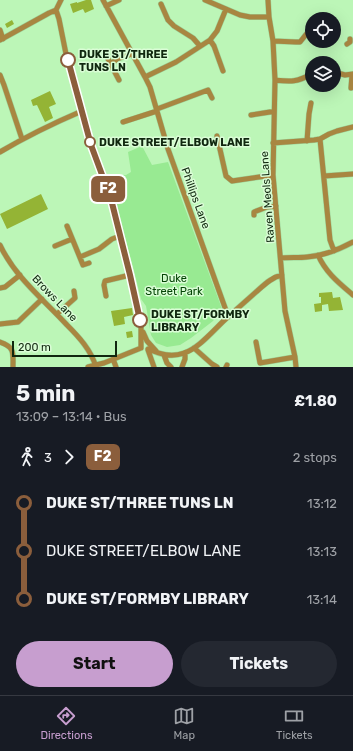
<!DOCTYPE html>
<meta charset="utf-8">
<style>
body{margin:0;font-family:Rubik,sans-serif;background:#242831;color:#f1f3f6;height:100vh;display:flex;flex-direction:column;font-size:15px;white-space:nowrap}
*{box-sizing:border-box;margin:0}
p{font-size:13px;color:#9ea1a6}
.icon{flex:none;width:22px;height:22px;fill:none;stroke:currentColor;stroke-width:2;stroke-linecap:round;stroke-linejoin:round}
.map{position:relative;height:367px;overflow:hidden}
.sheet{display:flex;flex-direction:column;background:#171b24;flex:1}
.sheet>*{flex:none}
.badge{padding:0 8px;border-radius:6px;font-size:14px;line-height:26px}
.tools{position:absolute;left:305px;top:12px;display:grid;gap:8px}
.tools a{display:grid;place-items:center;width:36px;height:36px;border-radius:50%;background:#171b24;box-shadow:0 4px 16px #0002;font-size:20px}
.scale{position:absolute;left:12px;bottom:10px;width:105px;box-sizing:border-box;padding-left:4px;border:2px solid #10270f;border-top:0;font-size:11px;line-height:14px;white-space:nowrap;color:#10270f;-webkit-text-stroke:3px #dafdd6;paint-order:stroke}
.map>.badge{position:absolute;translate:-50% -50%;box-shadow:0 0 0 2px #fff}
.legs{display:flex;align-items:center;gap:6px;height:44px;padding:0 16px;font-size:13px}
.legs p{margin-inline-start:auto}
.summary{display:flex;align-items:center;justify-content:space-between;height:68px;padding:0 16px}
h1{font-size:22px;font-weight:700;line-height:30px}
.action{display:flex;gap:8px;margin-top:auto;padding:8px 16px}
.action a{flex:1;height:46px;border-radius:24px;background:#c79ecf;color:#111;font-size:16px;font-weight:700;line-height:46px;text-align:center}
.action a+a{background:#242831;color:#f1f3f6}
ul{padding:0 16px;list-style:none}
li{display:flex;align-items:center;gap:14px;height:48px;font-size:15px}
li i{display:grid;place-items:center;width:6px;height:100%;margin:0 5px;background:currentColor}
li i::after{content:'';width:10px;height:10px;margin:-5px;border:3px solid;border-radius:50%;background:#171b24}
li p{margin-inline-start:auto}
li:first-child i{background:linear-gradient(#0000 50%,currentColor 0)}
li:last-child i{background:linear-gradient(currentColor 50%,#0000 0)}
.menu{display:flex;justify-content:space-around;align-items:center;height:56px;border-top:1px solid #363941;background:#171b24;font-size:11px;color:#9ea1a6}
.menu a{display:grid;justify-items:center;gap:2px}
.menu .on{color:#c79ecf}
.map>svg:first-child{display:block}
.green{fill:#98ea92}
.building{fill:#94b435}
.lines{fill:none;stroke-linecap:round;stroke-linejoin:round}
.minor-casing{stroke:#9dd199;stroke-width:6}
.minor{stroke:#a88641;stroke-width:5}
.line-1-casing{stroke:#fff;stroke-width:9}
.line-1{stroke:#8b5e3c;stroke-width:6}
.stop-1-dot{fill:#fff;stroke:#8b5e3c;stroke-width:2}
.labels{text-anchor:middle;stroke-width:3;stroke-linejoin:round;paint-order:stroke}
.stop-label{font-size:11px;font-weight:bold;fill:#10270f;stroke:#dafdd6;text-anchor:start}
.street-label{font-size:11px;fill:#10270f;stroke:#dafdd6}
.park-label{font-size:11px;fill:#034404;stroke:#dafdd6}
</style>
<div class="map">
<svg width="353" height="367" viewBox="0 0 353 367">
<rect width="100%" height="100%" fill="#bcf6b7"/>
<path class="green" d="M142,146L152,165L168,162L222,309L213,321L191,338L180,345L167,347L156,343L151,335L146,306L141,299L133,267L123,231L113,187L109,176L126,175L131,172L128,152Z"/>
<path class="building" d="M86,0H91L94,9L85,13L83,9L73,13L70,4L77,2V3Z
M12,20L14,24L7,28L5,24Z
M50,91L56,104L49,107L53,118L45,122L37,105L33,106L31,100Z
M41,194L48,209L7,229L0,214Z
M332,292L333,298L340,297L343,310L329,311L328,304L322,305V311L315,312L314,304L321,303V297H319V293Z
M132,308L133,315L124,317L125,324L114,326L111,311Z
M132,331L133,337L127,338L126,332Z"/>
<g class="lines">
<g class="minor-casing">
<path id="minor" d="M103,0L145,77L150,87L168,149L228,316
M205,0L240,15L250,17H269
M268,0L269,17L273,41L275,80L273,175L285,311L295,357L296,367
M161,4L168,20L174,26L193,38L200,46
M106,6L119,0
M56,10L59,19L66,54L91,145L111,199L137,304L141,325V348
M0,30L3,39
M0,40L49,13L56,10L61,0
M210,40L214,46L223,71
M273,41L296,42H300L308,32H312
M347,44L350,42V39
M108,59L119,80
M321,62V63
M111,64L117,59L132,54
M334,72L345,75L353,74
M0,75L4,85L22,139
M145,77L176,62L210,40L217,31L226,9
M275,80C291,82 297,82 312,74
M351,88L352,75
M157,109L208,90L212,98
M251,115L270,112H274
M123,122L157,111
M217,136L226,176L232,181L273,175
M320,139L330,240L334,251
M307,141L309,114L311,103
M273,143L314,140L320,139L329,134L337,131L353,127
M0,152C27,136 54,123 82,111
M324,176L353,174
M254,215V212L267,207L276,206
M67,226L83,265L89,263
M0,245C15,277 43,299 67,325C79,337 91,350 96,367
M55,246L72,239
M318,255C326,273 339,283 353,295
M80,257L99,249L112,239L120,236
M281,258C290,257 298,258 307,257C322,256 340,249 353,242
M0,288L5,287L20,275
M106,296L104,285L105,281L130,275
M57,314L75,298L74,291
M0,324L18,322L42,299
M143,332L147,341L156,351
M0,342C15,347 13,353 13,367
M256,342L260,363L295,357
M194,348L212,364L217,367
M148,349C160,354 171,358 184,353C200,348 216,327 229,316C238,308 247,300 256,292C264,285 272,277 282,275
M148,350L154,367
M164,355L167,363L171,367
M113,359L116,367
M88,367L104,363L141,348
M182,367L185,359V353
M226,367L227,365"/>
</g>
<use href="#minor" class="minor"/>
</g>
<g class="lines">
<g class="line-1-casing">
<path id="line-1" d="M68,60L91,145L111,199L130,275L140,320"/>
</g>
<use href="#line-1" class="line-1"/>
</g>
<g class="stop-1-dot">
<circle cx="68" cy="60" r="7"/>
<circle cx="90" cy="142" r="5"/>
<circle cx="140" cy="320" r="7"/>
</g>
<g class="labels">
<g class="stop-label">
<text x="79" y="58">DUKE ST/THREE<tspan x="79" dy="13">TUNS LN</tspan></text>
<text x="99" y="146">DUKE STREET/ELBOW LANE</text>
<text x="151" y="318">DUKE ST/FORMBY<tspan x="151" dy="13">LIBRARY</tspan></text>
</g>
<g class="street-label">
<text transform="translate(267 197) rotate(-94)" y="4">Raven Meols Lane</text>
<text transform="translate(196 198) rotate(70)" y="4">Phillips Lane</text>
<text transform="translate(55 298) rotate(46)" y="4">Brows Lane</text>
</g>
<g class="park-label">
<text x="174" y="282">Duke<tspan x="174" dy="13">Street Park</tspan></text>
</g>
</g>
</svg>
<div class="tools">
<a><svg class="icon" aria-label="locate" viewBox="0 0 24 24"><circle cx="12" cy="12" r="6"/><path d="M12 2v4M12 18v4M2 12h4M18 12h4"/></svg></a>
<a><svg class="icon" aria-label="layers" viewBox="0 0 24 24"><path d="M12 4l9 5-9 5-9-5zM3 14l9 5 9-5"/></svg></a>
</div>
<div class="scale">200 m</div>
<b class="badge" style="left:108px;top:189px;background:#8b5e3c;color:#fff">F2</b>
</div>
<section class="sheet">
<div class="summary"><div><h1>5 min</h1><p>13:09 – 13:14 · Bus</p></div><b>£1.80</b></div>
<div class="legs"><svg class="icon" aria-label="walk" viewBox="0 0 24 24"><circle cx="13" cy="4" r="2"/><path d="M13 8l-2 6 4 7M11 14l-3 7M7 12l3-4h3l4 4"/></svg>3<svg class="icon" aria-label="forward" viewBox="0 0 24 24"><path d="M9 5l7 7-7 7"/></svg><b class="badge" style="background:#8b5e3c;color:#fff">F2</b><p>2 stops</p></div>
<ul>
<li><i style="color:#8b5e3c"></i><b>DUKE ST/THREE TUNS LN</b><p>13:12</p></li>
<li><i style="color:#8b5e3c"></i><span>DUKE STREET/ELBOW LANE</span><p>13:13</p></li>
<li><i style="color:#8b5e3c"></i><b>DUKE ST/FORMBY LIBRARY</b><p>13:14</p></li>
</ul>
<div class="action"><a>Start</a><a>Tickets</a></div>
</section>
<nav class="menu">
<a class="on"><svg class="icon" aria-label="directions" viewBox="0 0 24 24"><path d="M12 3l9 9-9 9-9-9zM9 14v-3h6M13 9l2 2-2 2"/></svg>Directions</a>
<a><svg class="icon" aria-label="map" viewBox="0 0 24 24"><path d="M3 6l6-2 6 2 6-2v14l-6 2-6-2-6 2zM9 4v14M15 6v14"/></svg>Map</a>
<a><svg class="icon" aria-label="tickets" viewBox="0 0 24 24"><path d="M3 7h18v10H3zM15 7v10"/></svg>Tickets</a>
</nav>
